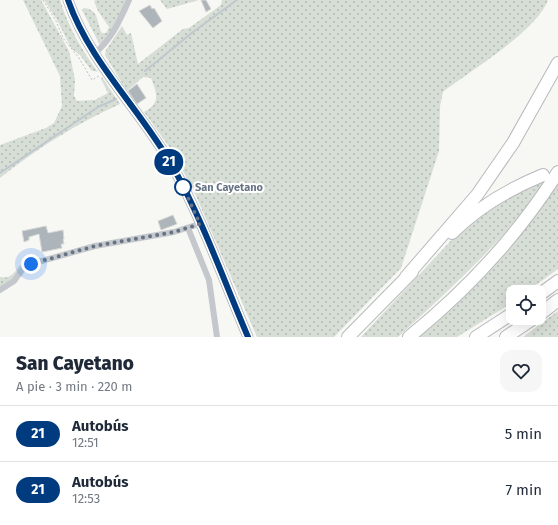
<!DOCTYPE html>
<html lang="es">
<meta charset="utf-8">
<style>
body{margin:0;font-family:"Fira Sans",sans-serif;background:#f6f6f7;color:#1f2937;height:100vh;display:flex;flex-direction:column;font-size:15px;white-space:nowrap}
*{box-sizing:border-box;margin:0}
p{font-size:13px;color:#747a83}
.icon{flex:none;width:22px;height:22px;fill:none;stroke:currentColor;stroke-width:2;stroke-linecap:round;stroke-linejoin:round}
.map{position:relative;height:337px;overflow:hidden}
.side{display:flex;flex-direction:column;background:#fff;flex:1}
.side>*{flex:none}
.badge{padding:0 8px;border-radius:13px;font-size:14px;line-height:26px}
.fabs{position:absolute;left:506px;top:285px;display:grid;gap:8px}
.fabs a{display:grid;place-items:center;width:40px;height:40px;border-radius:8px;background:#fff;box-shadow:0 4px 16px #0002;font-size:20px}
.you{position:absolute;width:20px;height:20px;margin:-10px;border:3px solid #fff;border-radius:50%;background:#1a73e8;box-shadow:0 0 0 6px #1a73e833}
.map>.badge{position:absolute;translate:-50% -50%;box-shadow:0 0 0 2px #fff}
.round{display:grid;place-items:center;flex:none;width:42px;height:42px;border-radius:12px;background:#f6f6f7}
.headline{display:flex;align-items:center;justify-content:space-between;height:68px;padding:0 16px}
h1{font-size:19px;font-weight:800;line-height:30px}
ul{padding:0;list-style:none}
li{display:flex;align-items:center;gap:12px;height:56px;padding:0 16px;border-top:1px solid #e0e1e3}
li div{flex:1}
li b{display:block;font-size:15px}
li em{font-style:normal}
li .badge{min-width:44px;font-weight:700;text-align:center}
.map>svg:first-child{display:block}
.green{fill:url(#green-dots)}
.lines{fill:none;stroke-linecap:round;stroke-linejoin:round}
.stream{stroke:#c0c8cf;stroke-width:2}
.building{fill:#adb4ba;stroke:#d8d9d6}
.secondary-casing{stroke:#b6bac0;stroke-width:11}
.motorway-casing{stroke:#b7b9bd;stroke-width:14}
.path{stroke:#bcbec1;stroke-width:1;stroke-dasharray:2 2;stroke-linecap:butt}
.minor{stroke:#c4c7cb;stroke-width:6}
.secondary{stroke:#fff;stroke-width:9}
.motorway{stroke:#fff;stroke-width:12}
.line-casing{stroke:#fff;stroke-width:9}
.line{stroke:#003b80;stroke-width:6}
.walk{stroke:#667385;stroke-width:4;stroke-dasharray:0 7.2}
.stop-dot{fill:#fff;stroke:#003b80;stroke-width:2}
.labels{text-anchor:middle;stroke-width:4;stroke-linejoin:round;paint-order:stroke}
.stop-label{font-size:11px;font-weight:bold;fill:#667385;stroke:#fff;text-anchor:start}
</style>
<div class="map">
<svg width="558" height="337" viewBox="0 0 558 337">
<defs>
<pattern id="green-dots" width="8" height="8" patternUnits="userSpaceOnUse"><rect width="8" height="8" fill="#d7ded5"/><path d="M2 2h.1M6 6h.1" fill="none" stroke="#b2b8b2" stroke-width="1.8" stroke-linecap="round"/></pattern>
</defs>
<rect width="100%" height="100%" fill="#f7f7f4"/>
<path class="green" d="M23,0H41L69,51L75,80L74,96L77,101L95,100L108,93L101,79L102,77L120,104C78,123 36,149 0,178V145L46,128L54,123L62,106L60,76Z
M44,0H60C68,26 82,51 98,72L91,70L80,55L71,48L57,20Z
M96,0H126L119,19L103,45H100L82,10L84,8C100,10 96,23 102,33H106L109,27L98,11L94,1Z
M160,0H199L167,9Z
M222,0H548C537,31 471,70 443,92L440,106L439,151L401,268L334,337H257L193,189L170,148L144,112C161,103 157,94 151,78L143,77L127,91L105,55L106,50L122,26L127,35L131,33L138,64L183,29L189,28L221,5Z
M547,180C506,239 451,288 398,337H361L459,232L507,199Z
M558,183V269L526,292H513V302L457,337H419C477,291 514,241 558,183Z
M20,265L23,266L11,280L0,289V277C11,279 14,273 20,265Z
M558,311V337H523Z"/>
<g class="lines">
<path class="stream" d="M145,71L193,32L237,0
M0,173L98,107L116,99"/>
</g>
<path class="building" d="M201,0H206L211,9L206,12Z
M150,5L152,9L154,8L162,21L153,28L139,11Z
M137,84L146,98L137,104L128,91Z
M173,215L177,224L161,230L158,221Z
M46,226L48,233L63,230L64,239H63L64,244H61L62,248L42,252L39,234L29,237V240L24,242L22,231Z"/>
<g class="lines">
<g class="secondary-casing">
<path id="secondary" d="M68,0C90,63 141,111 173,167C203,221 224,281 248,337"/>
</g>
<g class="motorway-casing">
<path id="motorway" d="M452,233C478,207 509,189 543,175
M406,277L477,195L513,143L558,63
M539,295L558,281
M539,315L558,300
M348,337L412,272
M409,337C467,290 518,235 558,172
M476,337L513,313
M506,337L534,318"/>
</g>
<path class="path" d="M43,0L56,21L63,38L79,58L92,80L99,76"/>
<path class="minor" d="M95,53C112,39 120,20 129,0
M188,228L209,280L217,337
M0,290L14,281L22,270L31,264L95,246L174,232L199,224"/>
<use href="#secondary" class="secondary"/>
<use href="#motorway" class="motorway"/>
</g>
<g class="lines">
<g class="line-casing">
<path id="line" d="M68,0C90,63 141,110 173,167C203,221 224,281 248,337"/>
</g>
<use href="#line" class="line"/>
<path class="walk" d="M31,264L95,246L174,232L200,224L183,187"/>
</g>
<circle class="stop-dot" cx="183" cy="187" r="8"/>
<g class="labels">
<g class="stop-label">
<text x="195" y="191">San Cayetano</text>
</g>
</g>
</svg>
<div class="fabs">
<a><svg class="icon" aria-label="locate" viewBox="0 0 24 24"><circle cx="12" cy="12" r="6"/><path d="M12 2v4M12 18v4M2 12h4M18 12h4"/></svg></a>
</div>
<div class="you" style="left:31px;top:264px"></div>
<b class="badge" style="left:169px;top:162px;background:#003b80;color:#fff">21</b>
</div>
<section class="side">
<div class="headline"><div><h1>San Cayetano</h1><p>A pie · 3 min · 220 m</p></div><a class="round"><svg class="icon" aria-label="heart" viewBox="0 0 24 24"><path d="M12 20l-8-8c-3-5 5-10 8-4 3-6 11-1 8 4z"/></svg></a></div>
<ul>
<li><span class="badge" style="background:#003b80;color:#fff">21</span><div><b>Autobús</b><p>12:51</p></div><em>5 min</em></li>
<li><span class="badge" style="background:#003b80;color:#fff">21</span><div><b>Autobús</b><p>12:53</p></div><em>7 min</em></li>
</ul>
</section>
